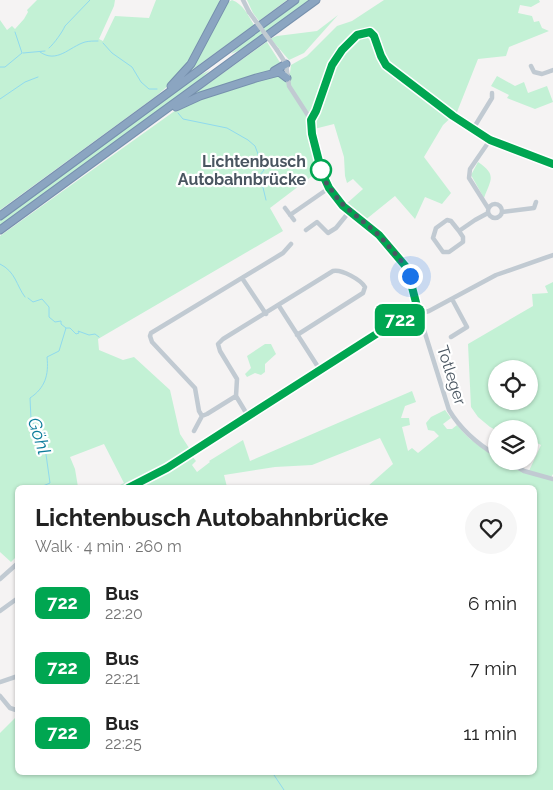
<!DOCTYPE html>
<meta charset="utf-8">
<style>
body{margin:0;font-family:Raleway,sans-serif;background:#f6f6f6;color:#222;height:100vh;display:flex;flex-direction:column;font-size:19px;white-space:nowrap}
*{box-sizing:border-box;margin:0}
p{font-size:16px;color:#767676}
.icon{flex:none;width:28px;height:28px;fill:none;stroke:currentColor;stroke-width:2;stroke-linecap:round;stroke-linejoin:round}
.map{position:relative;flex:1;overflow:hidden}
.sheet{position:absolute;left:15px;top:485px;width:522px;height:290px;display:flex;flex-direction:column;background:#fff;border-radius:8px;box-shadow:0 1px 4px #0004}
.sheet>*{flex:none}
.badge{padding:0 10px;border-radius:8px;font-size:18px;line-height:32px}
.controls{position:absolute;left:488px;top:360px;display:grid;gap:10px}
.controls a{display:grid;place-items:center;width:50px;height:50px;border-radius:50%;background:#fff;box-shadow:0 1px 4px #0004;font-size:25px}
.you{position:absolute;width:25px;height:25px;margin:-12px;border:4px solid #fff;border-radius:50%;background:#1a73e8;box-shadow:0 0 0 8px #1a73e833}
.map>.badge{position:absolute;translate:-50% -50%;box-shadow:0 0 0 2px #fff}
.round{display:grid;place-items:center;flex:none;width:52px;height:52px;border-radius:26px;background:#f6f6f6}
.summary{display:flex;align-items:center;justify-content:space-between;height:85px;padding:0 20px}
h1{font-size:24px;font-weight:700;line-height:38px}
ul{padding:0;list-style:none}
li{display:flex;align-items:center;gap:15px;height:65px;padding:0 20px}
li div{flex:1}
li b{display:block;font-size:19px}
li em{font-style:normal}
li .badge{min-width:55px;font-weight:700;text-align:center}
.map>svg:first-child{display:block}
.green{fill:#c3f1d5;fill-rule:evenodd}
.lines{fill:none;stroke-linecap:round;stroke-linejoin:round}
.stream{stroke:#90daee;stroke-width:1}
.highway-casing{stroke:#7690ad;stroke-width:9}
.minor{stroke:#c1cad2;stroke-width:4.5}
.highway{stroke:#8ba5c1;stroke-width:7}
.minor-bridge{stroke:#c1cad2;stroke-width:4.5}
.line-casing{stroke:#fff;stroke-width:11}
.line{stroke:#00a651;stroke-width:8}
.walk{stroke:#4a5661;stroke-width:5;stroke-dasharray:0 9}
.stop-dot{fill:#fff;stroke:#00a651;stroke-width:2.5}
.labels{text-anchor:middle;stroke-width:4.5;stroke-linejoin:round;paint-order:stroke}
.stop-label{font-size:16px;font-weight:bold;fill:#4a5661;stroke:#fff;text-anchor:end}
.street-label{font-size:16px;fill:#4a5661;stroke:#fff}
.water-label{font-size:18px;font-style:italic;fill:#0c7c9b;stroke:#fff}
</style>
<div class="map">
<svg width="553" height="790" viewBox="0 0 553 790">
<rect width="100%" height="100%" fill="#f5f3f3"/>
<path class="green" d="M37,0H115L114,6L99,39L103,41L115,16L149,18L156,0H219L220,3L192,57L175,80L155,97L0,210V20L7,30L12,26L15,29L24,19L28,12L27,10Z
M232,0C243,4 248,15 254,25L189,72L227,3Z
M247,0H287L259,21L253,13Z
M300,0H312L245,48L231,54L244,40Z
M384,0H539L540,2L531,7L520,5L518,13L532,16L534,22L539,21L542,28L549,31L509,47L506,56L478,59L457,112L443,125L424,157L451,193L442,204L425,197L415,219L395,196L364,221L345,205L363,189L353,179L347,183L345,176L344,157L334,124L310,130L320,170L270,208L283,231L98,339L99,350L123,360L134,357L170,390L180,434L191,451L184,455L187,459L192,456L196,461L192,465L197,472L210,462L209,461L243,440L250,461L412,391L416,402L405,406L401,418H409L410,425L402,427L408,451L412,448L418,453L439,436L434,431L428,430L426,423L431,417L445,410L451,418L443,424L447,429H452L457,425C471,442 478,445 496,456V461H506L528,473L541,445L529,439V429L496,430L490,427L478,417L471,407L468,344L533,306L532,294L548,293L545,286L553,282V474L550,479L553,481V790H0V733L17,716L18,772H535V488L367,487L393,464L380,438L312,465L275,467L224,475L227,487H116L124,483L104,444L70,457L75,469L78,487L18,488L17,556L11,562L0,552V236L176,110L195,102L274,74L283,77L290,73L291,65L307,56L337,26L352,21ZM496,369H529V401H496Z
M338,15L304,53L289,60L271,39L267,42L281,64L275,69L194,94L272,38L277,36L317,31Z
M210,70L192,88L0,228V219L192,79Z
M497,76L515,86L524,82L528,93L547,86L553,102L535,109L507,98L509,95L491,86Z
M478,162C497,175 491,179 484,198L471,175Z
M265,344H271L276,354L265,364V372L261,375L255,373L247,377L245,374L251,368L247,356Z"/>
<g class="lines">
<path class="stream" d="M103,43L112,53L132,67L141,82L149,89H157
M49,48C54,44 63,31 65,26L90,0
M40,52C57,64 69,47 85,42C89,41 94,41 98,41
M23,53L45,51
M0,67H5L22,53L15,32
M0,99L25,82L38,77
M178,113L183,119L227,128L248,140L255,146L264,170L260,175L266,200
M0,264C16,272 16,285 25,297
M28,298L33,302L42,299L49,307V317L55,322L61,321V324L66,328L59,351L47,357C49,375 45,388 30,398L31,419L44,440L50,483L38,488
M66,328H70L76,334L79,333L78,331L89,335L95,334L99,337
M272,772L284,790"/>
<g class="highway-casing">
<path id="highway" d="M274,71L286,64
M171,86L191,64L225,0
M176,107L200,96L256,78L279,72L287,78
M0,216L295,0
M0,230L316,0"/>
</g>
<path class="minor" d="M243,0L249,12
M277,50L286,64L289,86L311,120L322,173L329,188L343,206L379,235L407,268L419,314L449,410C461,430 476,443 496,455
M531,66L534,72L542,74L553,70
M453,116L490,140L553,164
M473,129L492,98V93
M488 211a7 7 0 1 1 14 0a7 7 0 1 1-14 0Z
M285,208L294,220
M488,208L469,178L470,169L490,140
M502,212L534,208L536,202
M290,215L329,188
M306,230L317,222L328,233L336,228L349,212
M459,231L463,237V242L449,252H443L433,238L436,228L447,220L451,221L459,231L475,220L488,213
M242,278L266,314
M279,306L320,370
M451,337L467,327L452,299
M202,416L199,411L195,388L152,342L150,336L151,333L283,253L291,244
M248,416L236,396L237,379L220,351L218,344L223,339L333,271C342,269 361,280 365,287L363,293L297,335
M194,431L202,416L207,414L236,396
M507,461L524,471L553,479
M128,488L167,468L398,320L429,311L496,275L553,255
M0,579L18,563
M0,611L18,598
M0,682L18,676
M0,696L10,708L16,710"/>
<use href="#highway" class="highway"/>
<path class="minor-bridge" d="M249,12L277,50"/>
</g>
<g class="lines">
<g class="line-casing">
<path id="line" d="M128,488L167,468L392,324L406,317L419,314L407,268L379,235L343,206L329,188L322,173L312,134L311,120L316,111L332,65L342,50L357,35L370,32L374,36L381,56L386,65L453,116L490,140L553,164"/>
</g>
<use href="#line" class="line"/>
<path class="walk" d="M321,170V168L325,181L340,202L379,235L404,264L410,276"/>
</g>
<circle class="stop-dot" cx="321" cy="170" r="10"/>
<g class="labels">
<g class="stop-label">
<text x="306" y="167">Lichtenbusch<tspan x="306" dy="18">Autobahnbrücke</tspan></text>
</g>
<g class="street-label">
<text transform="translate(452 375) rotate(72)" y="6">Totleger</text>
</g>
<g class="water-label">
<text transform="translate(39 436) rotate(72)" y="6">Göhl</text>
</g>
</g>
</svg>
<div class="controls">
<a><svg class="icon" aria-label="locate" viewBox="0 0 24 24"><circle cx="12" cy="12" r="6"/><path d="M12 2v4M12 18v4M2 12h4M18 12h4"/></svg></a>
<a><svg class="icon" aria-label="layers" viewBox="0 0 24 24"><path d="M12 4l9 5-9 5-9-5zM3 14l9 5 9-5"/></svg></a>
</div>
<div class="you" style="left:410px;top:276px"></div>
<b class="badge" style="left:400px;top:320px;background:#00a651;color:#fff">722</b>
<section class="sheet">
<div class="summary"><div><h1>Lichtenbusch Autobahnbrücke</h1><p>Walk · 4 min · 260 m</p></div><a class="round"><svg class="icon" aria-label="heart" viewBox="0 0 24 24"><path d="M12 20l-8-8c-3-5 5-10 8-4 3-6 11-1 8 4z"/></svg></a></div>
<ul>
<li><span class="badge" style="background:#00a651;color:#fff">722</span><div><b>Bus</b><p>22:20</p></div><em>6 min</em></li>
<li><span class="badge" style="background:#00a651;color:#fff">722</span><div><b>Bus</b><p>22:21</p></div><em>7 min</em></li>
<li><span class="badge" style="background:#00a651;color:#fff">722</span><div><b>Bus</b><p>22:25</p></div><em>11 min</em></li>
</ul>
</section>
</div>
